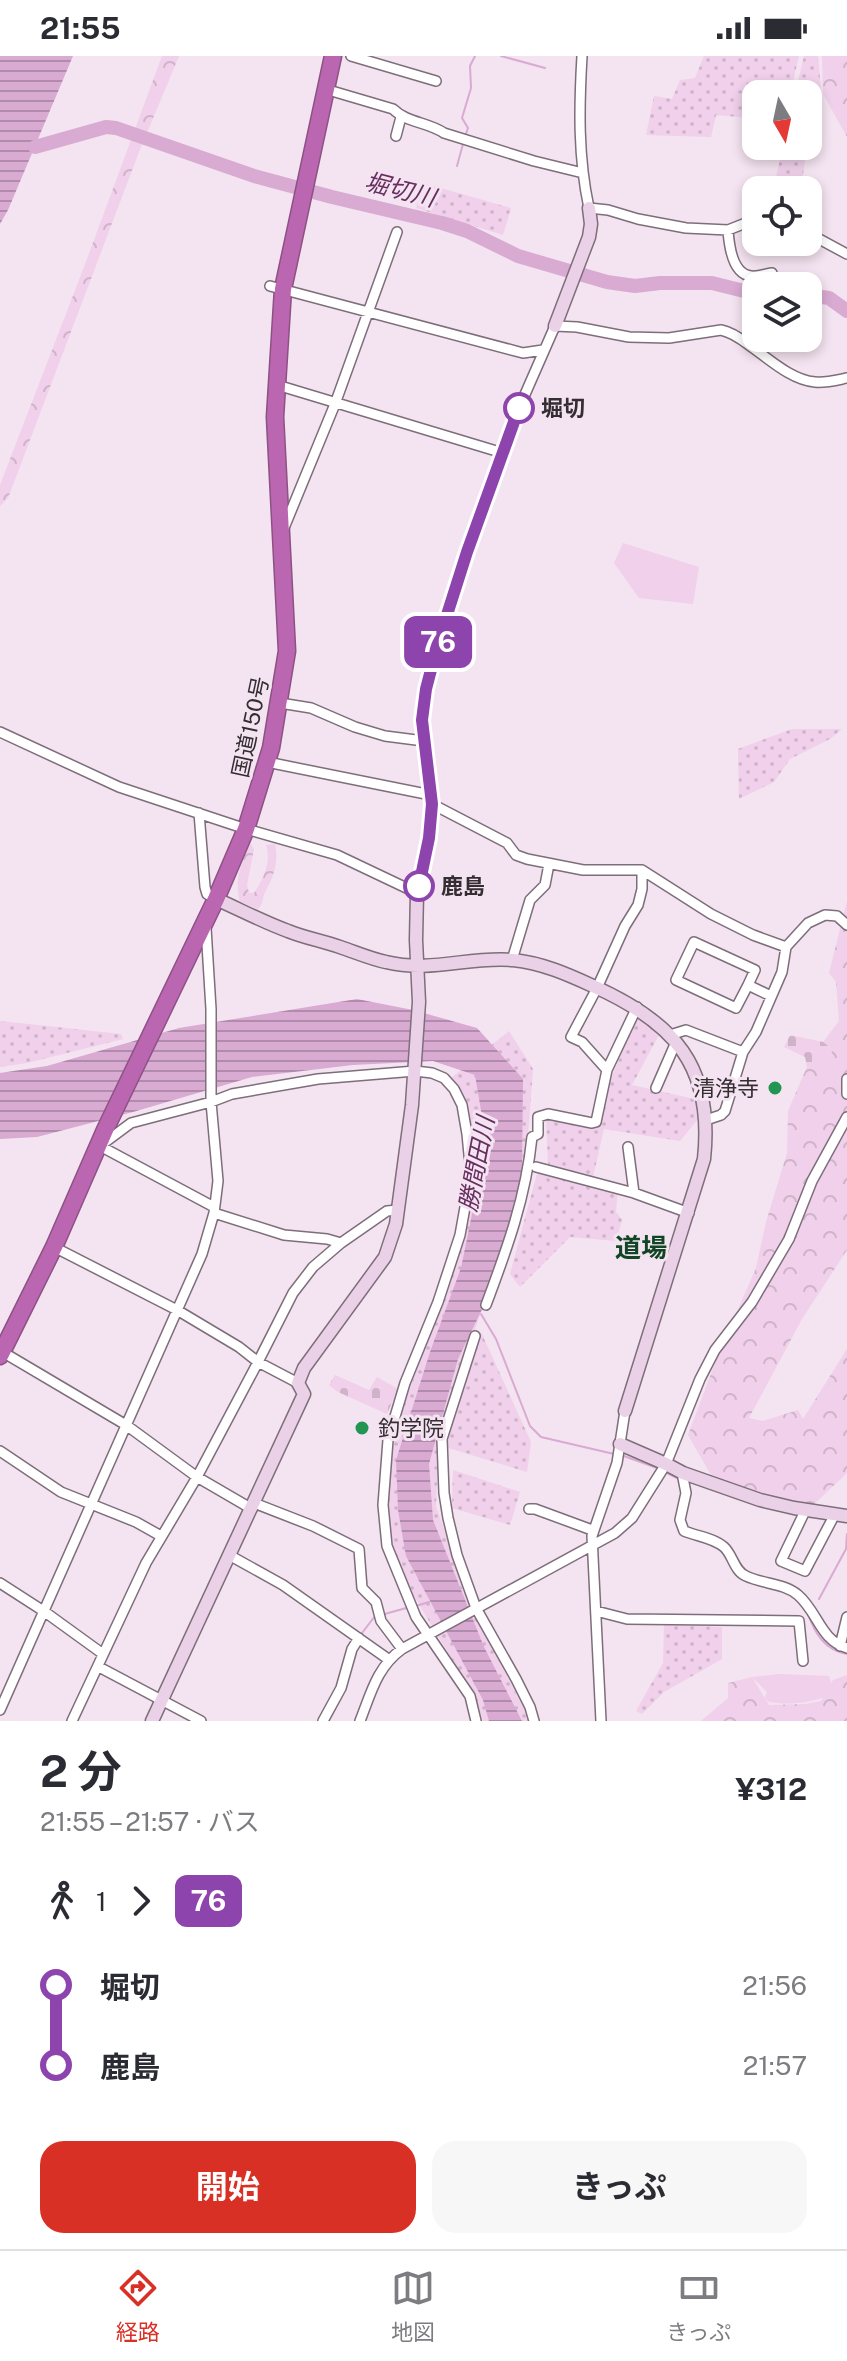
<!DOCTYPE html>
<html lang="ja">
<meta charset="utf-8">
<style>
body{margin:0;font-family:"Public Sans","Noto Sans JP",sans-serif;background:#f7f7f7;color:#2b2b33;height:100vh;display:flex;flex-direction:column;font-size:30px;white-space:nowrap}
*{box-sizing:border-box;margin:0}
p{font-size:26px;color:#7c7c81}
.icon{flex:none;width:44px;height:44px;fill:none;stroke:currentColor;stroke-width:2;stroke-linecap:round;stroke-linejoin:round}
.map{position:relative;height:1665px;overflow:hidden}
.panel{display:flex;flex-direction:column;background:#fff;flex:1}
.panel>*{flex:none}
.badge{padding:0 16px;border-radius:12px;font-size:28px;line-height:52px}
.needle{width:52px;rotate:171deg}
.controls{position:absolute;left:742px;top:24px;display:grid;gap:16px}
.controls a{display:grid;place-items:center;width:80px;height:80px;border-radius:16px;background:#fff;box-shadow:0 4px 12px #0003;font-size:40px}
.map>.badge{position:absolute;translate:-50% -50%;box-shadow:0 0 0 4px #fff}
.legs{display:flex;align-items:center;gap:12px;height:88px;padding:0 40px;font-size:26px}
.legs p{margin-inline-start:auto}
.overview{display:flex;align-items:center;justify-content:space-between;height:136px;padding:0 40px}
h1{font-size:44px;font-weight:700;line-height:60px}
.primary-button{display:flex;gap:16px;margin-top:auto;padding:16px 40px}
.primary-button a{flex:1;height:92px;border-radius:24px;background:#d93025;color:#fff;font-size:32px;font-weight:700;line-height:92px;text-align:center}
.primary-button a+a{background:#f7f7f7;color:#2b2b33}
ul{padding:0 40px;list-style:none}
li{display:flex;align-items:center;gap:28px;height:80px;font-size:30px}
li i{display:grid;place-items:center;width:12px;height:100%;margin:0 10px;background:currentColor}
li i::after{content:'';width:20px;height:20px;margin:-10px;border:6px solid;border-radius:50%;background:#fff}
li p{margin-inline-start:auto}
li:first-child i{background:linear-gradient(#0000 50%,currentColor 0)}
li:last-child i{background:linear-gradient(currentColor 50%,#0000 0)}
.status{display:flex;justify-content:space-between;align-items:center;height:56px;padding:0 40px;background:#fff;direction:ltr}
.status svg{height:22px;fill:currentColor}
.tabs{display:flex;justify-content:space-around;align-items:center;height:112px;border-top:2px solid #e1e1e2;background:#fff;font-size:22px;color:#7c7c81}
.tabs a{display:grid;justify-items:center;gap:4px}
.tabs .on{color:#d93025}
.map>svg:first-child{display:block}
.grass{fill:url(#grass-dots)}
.forest{fill:url(#forest-crowns)}
.cemetery{fill:url(#cemetery-stones)}
.park{fill:#f0d0ea}
.water{fill:url(#water-rules)}
.lines{fill:none;stroke-linecap:round;stroke-linejoin:round}
.stream{stroke:#d9aad2;stroke-width:2}
.river{stroke:#d9aad2;stroke-width:14}
.street-casing{stroke:#7d6e7a;stroke-width:12}
.secondary-casing{stroke:#7d6e7a;stroke-width:15}
.highway-casing{stroke:#8c5284;stroke-width:19}
.street{stroke:#fff;stroke-width:9}
.secondary{stroke:#ebd1e7;stroke-width:12}
.highway{stroke:#bb66b0;stroke-width:16}
.line-1-casing{stroke:#fff;stroke-width:18}
.line-1{stroke:#8e44ad;stroke-width:12}
.stop-1-dot{fill:#fff;stroke:#8e44ad;stroke-width:4}
.poi-dot{fill:#219551;stroke:#f4e3f0;stroke-width:3}
.labels{text-anchor:middle;stroke-width:6;stroke-linejoin:round;paint-order:stroke}
.stop-label{font-size:22px;font-weight:bold;fill:#342e33;stroke:#f4e3f0;text-anchor:start}
.street-label{font-size:22px;fill:#342e33;stroke:#f4e3f0}
.poi-label{font-size:22px;fill:#342e33;stroke:#f4e3f0;text-anchor:end}
.water-label{font-size:24px;font-style:italic;fill:#672e60;stroke:#f4e3f0}
.quarter-label{font-size:26px;font-weight:bold;fill:#114625;stroke:#f4e3f0}
</style>
<div class="status"><b>21:55</b><svg viewBox="0 0 49 12"><path d="M0 12V9h3v3zM5 12V6h3v6zM10 12V3h3v9zM15 12V0h3v12zM26 1h20v11H26zM47 4h2v5h-2z"/></svg></div>
<div class="map">
<svg width="847" height="1665" viewBox="0 0 847 1665">
<defs>
<pattern id="grass-dots" width="8" height="8" patternUnits="userSpaceOnUse" patternTransform="scale(2)"><rect width="8" height="8" fill="#f0d0ea"/><path d="M2 2h.1M6 6h.1" fill="none" stroke="#ceb3c9" stroke-width="1.8" stroke-linecap="round"/></pattern>
<pattern id="forest-crowns" width="20" height="18" patternUnits="userSpaceOnUse" patternTransform="scale(2)"><rect width="20" height="18" fill="#f0d0ea"/><path d="M2 6a3 3 0 1 1 6 0M12 15a3 3 0 1 1 6 0" fill="none" stroke="#ceb3c9"/></pattern>
<pattern id="cemetery-stones" width="16" height="16" patternUnits="userSpaceOnUse" patternTransform="scale(2)"><rect width="16" height="16" fill="#f0d0ea"/><path d="M2 7V4a2 2 0 0 1 4 0v3zM10 15v-3a2 2 0 0 1 4 0v3z" fill="#ceb3c9"/></pattern>
<pattern id="water-rules" width="6" height="5" patternUnits="userSpaceOnUse" patternTransform="scale(2)"><rect width="6" height="5" fill="#d9aad2"/><path d="M0 2.5h6" fill="none" stroke="#b18bab"/></pattern>
</defs>
<rect width="100%" height="100%" fill="#f4e3f0"/>
<path class="grass" d="M704,0H799L790,38H756V84H749L750,62L716,59L711,81L646,79L654,40L672,43L680,24L695,22Z
M804,0H818L822,44L808,70V38H795Z
M783,90H807L801,133L774,130Z
M423,127L511,152L503,179L416,152Z
M792,673H842L830,683L790,703L774,726L739,743L738,693Z
M636,962L660,977L632,1029L699,1044L698,1063L680,1085L604,1073L593,1121L618,1130L616,1156L622,1164L616,1185L570,1181L520,1231L510,1218L538,1114L582,1120L548,1108L546,1060L592,1069Z
M0,965L121,978L123,983L27,1007L0,1011Z
M509,975L533,1013L527,1094L489,1232L449,1351L438,1404L436,1450L467,1541L530,1665H483L476,1643L403,1522L390,1483L387,1398L450,1218L472,1075L451,1022Z
M481,1276L531,1386L527,1416L445,1391L473,1285Z
M453,1414L520,1436L510,1469L452,1452Z
M664,1569L722,1571V1603L664,1636L642,1658L636,1655L663,1607Z"/>
<path class="forest" d="M162,0H179L139,96L8,442L0,450V429L84,211Z
M822,0H847V81L823,38Z
M250,787L254,793L247,829L249,837H254C263,824 272,805 266,789L275,788C279,805 274,820 266,834C262,841 264,847 258,853L240,846C234,821 241,810 250,787Z
M847,845V1194L802,1263L749,1362L763,1365L798,1354L803,1363L847,1293V1417L811,1451L762,1439L711,1419L688,1379L718,1299L756,1212L766,1166L787,1097L788,1055L807,1011L815,1013L832,993L823,986L839,965L836,926L829,917Z
M847,1619V1665H701L728,1642V1627L752,1621L769,1649L806,1648L821,1645L833,1624Z"/>
<path class="cemetery" d="M790,979L823,986L832,993L831,1009L815,1013L807,1011L805,1001L784,991Z
M335,1319L369,1334L377,1321L398,1333L387,1358L338,1336L329,1329Z"/>
<path class="park" d="M623,487L699,511L693,548L639,542L614,507Z
M780,1618L829,1620L831,1627L825,1641C807,1647 785,1650 767,1645L765,1641L767,1636L752,1621Z"/>
<path class="water" d="M0,0H73L8,154L0,168Z
M357,943L413,954L477,972L523,1023L522,1112L514,1172L489,1239L458,1303L429,1408L433,1464L484,1591L522,1665H489L483,1644L406,1500L398,1454L396,1404L430,1296L461,1212L478,1129L485,1078L475,1019L433,1005L353,1009L252,1021L133,1056L37,1081L0,1083V1017L47,1010L179,972Z"/>
<g class="lines">
<path class="stream" d="M501,0L545,12
M466,78L468,72L462,62L471,32L470,10L475,0
M457,110L463,88
M481,1258L496,1283L530,1370L541,1381L614,1398
M621,1399L660,1413
M665,1416L681,1424
M819,1543L846,1493L847,1478
M416,1550L429,1546
M808,1558C815,1578 825,1594 847,1598
M381,1559L410,1551
M362,1577L375,1560"/>
<path class="river" d="M35,91L106,71L116,72L254,120L332,141L442,167L467,175L518,200L607,226L635,230L660,227H712L756,238
M808,239L829,242L847,255"/>
<g class="street-casing">
<path id="street" d="M351,0L436,25
M582,0C579,52 578,101 589,152L608,154L638,163L686,172L728,174L756,163
M325,33L393,53C407,67 428,66 444,77L534,105L583,117
M396,80L401,61
M728,174C729,189 732,218 751,220C758,221 765,218 772,217
M808,177L847,198
M270,230L523,297L543,294
M277,329L503,397
M284,472L335,348L397,176
M280,647L311,652L355,671L385,680L424,685
M0,676L119,731L246,773L337,799L417,837
M267,706L431,739
M199,757L205,831L207,838L216,843
M786,891L753,879L711,858L642,814H583L527,803L516,799L507,787L432,748L422,664L431,611L467,496L519,352L555,270L577,271L629,281L669,282L721,274C731,276 740,282 749,289C768,302 791,324 815,326C826,327 837,324 847,322
M512,904L530,844L545,829L549,808
M748,929L755,914L694,886L676,924L736,952L748,929L771,940
M670,979L686,974L743,996
M607,1014L637,951
M847,1023V1038
M656,1032L676,986
M706,1064L721,1059L725,1055L743,996L756,976L782,916L786,891L808,867L825,859L837,860L847,869
M628,1091L634,1137
M536,1111L634,1137L689,1157
M214,1151L100,1090L131,1067L211,1046L232,1038L318,1023L415,1015L432,1017L444,1022L454,1033L462,1049L467,1078L470,1109L467,1140L460,1179L438,1246L405,1327L388,1384L383,1449L387,1490L416,1561L470,1640L476,1665
M214,1157L284,1179L327,1183L341,1187
M54,1191L177,1254L239,1291L258,1306L298,1327
M486,1249C507,1193 526,1141 532,1081L538,1078V1061L548,1058L592,1067L596,1066L607,1014L582,986L571,981L597,932L625,870L638,849L642,833V814
M475,1280L442,1383L444,1437L448,1462L457,1499L476,1552L516,1623L530,1651L534,1665
M1,1295L126,1369L197,1421L252,1453
M0,1395L61,1436L136,1466L161,1480
M686,1418L683,1422L686,1437L680,1464L684,1475C696,1480 714,1482 724,1491C733,1499 734,1515 746,1520C762,1528 784,1527 798,1539C818,1556 820,1584 847,1592
M254,1447L313,1470L359,1493L362,1532L376,1546L381,1565L402,1593
M529,1453H535L592,1474
M806,1453L781,1505L805,1515L835,1458
M229,1499L283,1529L388,1603
M0,1527L45,1556L103,1598
M596,1555L627,1563L799,1565L803,1605
M840,1590L847,1561
M99,1611L201,1665
M0,1654L202,1198L214,1157L218,1125L211,1046V953L206,872
M72,1665L146,1507L197,1421L258,1306L293,1237L313,1211L341,1187L387,1155L398,1154
M323,1665L341,1632L352,1593L359,1582
M360,1665C371,1637 377,1611 402,1593L615,1477L632,1462L666,1408L700,1323L715,1294L752,1246L789,1183L812,1125L847,1061
M601,1665L592,1480L617,1407L625,1355"/>
</g>
<g class="secondary-casing">
<path id="secondary" d="M555,270L589,181L591,168L589,152
M216,843C239,853 263,866 288,875C305,882 323,885 340,891C355,896 371,903 386,906C432,917 469,900 513,904C542,907 567,918 593,930C674,966 714,1010 704,1103L625,1355
M620,1388L666,1408L683,1417L760,1444L794,1452L847,1460
M152,1665L304,1338L298,1327L304,1312L385,1201L396,1168L412,1049L419,946L416,884L417,837L429,782L432,748"/>
</g>
<g class="highway-casing">
<path id="highway" d="M0,1300L54,1191L105,1074L216,843L246,773L271,692L287,595L275,361L283,233L333,0"/>
</g>
<use href="#street" class="street"/>
<use href="#secondary" class="secondary"/>
<use href="#highway" class="highway"/>
</g>
<g class="lines">
<g class="line-1-casing">
<path id="line-1" d="M419,830L429,782L432,748L422,664L426,633L438,587L467,496L519,352"/>
</g>
<use href="#line-1" class="line-1"/>
</g>
<g class="stop-1-dot">
<circle cx="519" cy="352" r="14"/>
<circle cx="419" cy="830" r="14"/>
</g>
<g class="poi-dot">
<circle cx="775" cy="1032" r="8"/>
<circle cx="362" cy="1372" r="8"/>
</g>
<g class="labels">
<g class="stop-label">
<text x="541" y="360">堀切</text>
<text x="441" y="838">鹿島</text>
</g>
<g class="street-label">
<text transform="translate(250 671) rotate(-78)" y="8">国道150号</text>
</g>
<g class="poi-label">
<text x="759" y="1040">清浄寺</text>
<text x="378" y="1380" text-anchor="start">釣学院</text>
</g>
<g class="water-label">
<text transform="translate(400 134) rotate(14)" y="8">堀切川</text>
<text transform="translate(477 1108) rotate(-79)" y="8">勝間田川</text>
</g>
<g class="quarter-label">
<text x="641" y="1201">道場</text>
</g>
</g>
</svg>
<div class="controls">
<a><svg class="needle" viewBox="-14 -14 28 28"><path d="M0-13l5 13h-10z" fill="#e53935"/><path d="M0 13l5-13h-10z" fill="#7c7c81"/></svg></a>
<a><svg class="icon" aria-label="locate" viewBox="0 0 24 24"><circle cx="12" cy="12" r="6"/><path d="M12 2v4M12 18v4M2 12h4M18 12h4"/></svg></a>
<a><svg class="icon" aria-label="layers" viewBox="0 0 24 24"><path d="M12 4l9 5-9 5-9-5zM3 14l9 5 9-5"/></svg></a>
</div>
<b class="badge" style="left:438px;top:586px;background:#8e44ad;color:#fff">76</b>
</div>
<section class="panel">
<div class="overview"><div><h1>2 分</h1><p>21:55 – 21:57 · バス</p></div><b>¥312</b></div>
<div class="legs"><svg class="icon" aria-label="walk" viewBox="0 0 24 24"><circle cx="13" cy="4" r="2"/><path d="M13 8l-2 6 4 7M11 14l-3 7M7 12l3-4h3l4 4"/></svg>1<svg class="icon" aria-label="forward" viewBox="0 0 24 24"><path d="M9 5l7 7-7 7"/></svg><b class="badge" style="background:#8e44ad;color:#fff">76</b></div>
<ul>
<li><i style="color:#8e44ad"></i><b>堀切</b><p>21:56</p></li>
<li><i style="color:#8e44ad"></i><b>鹿島</b><p>21:57</p></li>
</ul>
<div class="primary-button"><a>開始</a><a>きっぷ</a></div>
</section>
<nav class="tabs">
<a class="on"><svg class="icon" aria-label="directions" viewBox="0 0 24 24"><path d="M12 3l9 9-9 9-9-9zM9 14v-3h6M13 9l2 2-2 2"/></svg>経路</a>
<a><svg class="icon" aria-label="map" viewBox="0 0 24 24"><path d="M3 6l6-2 6 2 6-2v14l-6 2-6-2-6 2zM9 4v14M15 6v14"/></svg>地図</a>
<a><svg class="icon" aria-label="tickets" viewBox="0 0 24 24"><path d="M3 7h18v10H3zM15 7v10"/></svg>きっぷ</a>
</nav>
